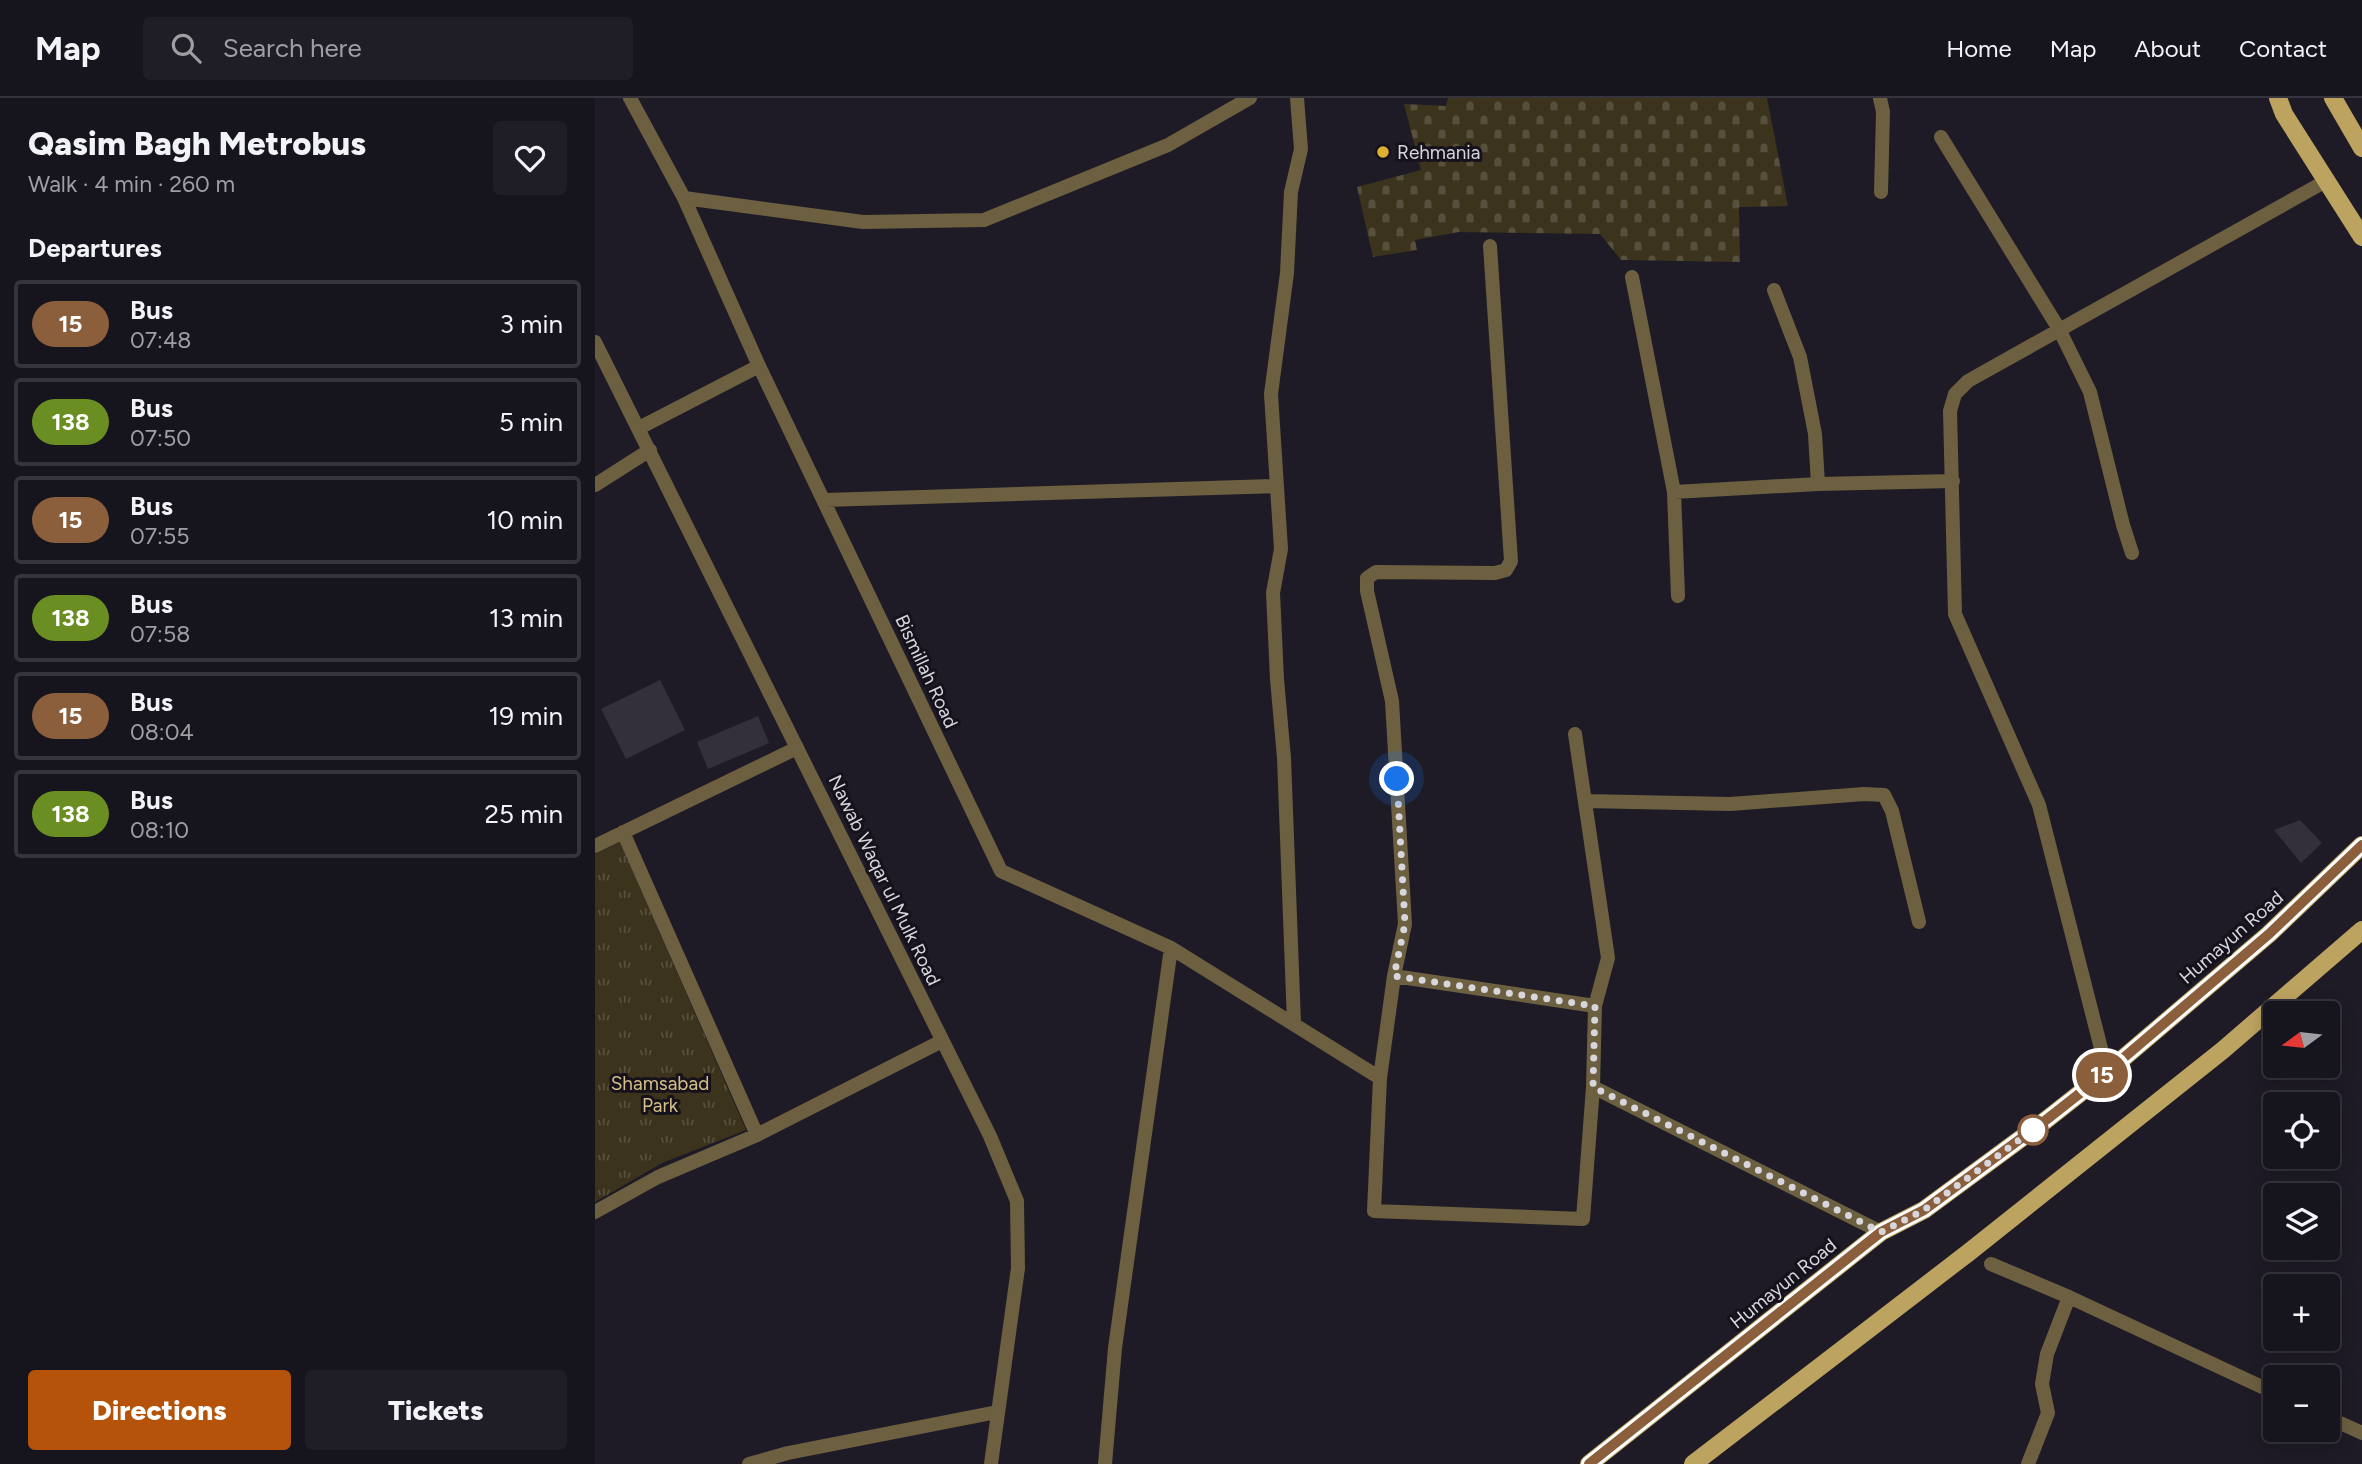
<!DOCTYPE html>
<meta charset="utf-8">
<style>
body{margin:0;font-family:Figtree,sans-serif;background:#1f1d25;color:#f1f3f6;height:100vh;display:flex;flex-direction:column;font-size:26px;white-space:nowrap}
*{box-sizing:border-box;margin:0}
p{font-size:23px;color:#9e9ea3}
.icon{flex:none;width:38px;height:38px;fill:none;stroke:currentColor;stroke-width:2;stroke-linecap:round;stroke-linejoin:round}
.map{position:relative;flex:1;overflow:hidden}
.sheet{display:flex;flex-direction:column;background:#16141c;width:595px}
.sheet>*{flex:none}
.badge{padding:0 14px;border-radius:23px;font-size:24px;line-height:46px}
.needle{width:46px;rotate:255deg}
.controls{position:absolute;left:1668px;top:903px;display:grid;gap:14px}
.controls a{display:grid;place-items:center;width:77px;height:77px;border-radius:7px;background:#16141c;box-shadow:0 4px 18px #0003,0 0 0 2px #35333b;font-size:35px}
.you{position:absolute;width:35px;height:35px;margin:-18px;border:5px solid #fff;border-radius:50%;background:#1a73e8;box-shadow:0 0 0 10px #1a73e833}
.map>.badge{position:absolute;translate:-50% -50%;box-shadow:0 0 0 4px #fff}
h2{padding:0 28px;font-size:26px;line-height:63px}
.round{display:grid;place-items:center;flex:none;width:74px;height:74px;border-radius:7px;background:#1f1d25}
.headline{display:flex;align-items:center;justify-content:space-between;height:119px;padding:0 28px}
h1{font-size:33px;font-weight:800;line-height:52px}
.button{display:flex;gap:14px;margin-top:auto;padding:14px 28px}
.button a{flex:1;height:80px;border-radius:7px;background:#b45309;color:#fff;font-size:28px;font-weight:800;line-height:80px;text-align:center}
.button a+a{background:#1f1d25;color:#f1f3f6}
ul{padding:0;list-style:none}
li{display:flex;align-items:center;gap:21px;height:88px;margin:0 14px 10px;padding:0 14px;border:4px solid #35333b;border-radius:7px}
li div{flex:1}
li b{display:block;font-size:26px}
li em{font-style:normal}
li .badge{min-width:77px;font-weight:700;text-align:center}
header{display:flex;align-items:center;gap:42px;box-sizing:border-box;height:98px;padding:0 35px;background:#16141c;border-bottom:2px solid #35333b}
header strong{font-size:33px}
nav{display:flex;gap:38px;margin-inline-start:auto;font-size:24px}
.search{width:490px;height:63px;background:#1f1d25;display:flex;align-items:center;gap:18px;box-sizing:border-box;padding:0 24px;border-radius:7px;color:#9e9ea3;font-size:26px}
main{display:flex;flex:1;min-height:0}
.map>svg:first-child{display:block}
.cemetery{fill:url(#cemetery-stones)}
.park{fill:url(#park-tufts)}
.building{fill:#33303b}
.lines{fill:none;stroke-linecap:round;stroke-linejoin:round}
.minor{stroke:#6c6041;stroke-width:14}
.tertiary{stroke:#6c6041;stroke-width:14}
.primary{stroke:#bda360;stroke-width:18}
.line-casing{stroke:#fff;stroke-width:16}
.line{stroke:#8b5e3c;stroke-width:10}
.walk{stroke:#d8d6dd;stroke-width:7;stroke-dasharray:0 12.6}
.poi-dot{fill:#ddb233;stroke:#15121c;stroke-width:2.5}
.stop-dot{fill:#fff;stroke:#8b5e3c;stroke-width:3.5}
.labels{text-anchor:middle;stroke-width:6;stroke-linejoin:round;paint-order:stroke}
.poi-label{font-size:19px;fill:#d8d6dd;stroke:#15121c;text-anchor:start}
.street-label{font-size:19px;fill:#d8d6dd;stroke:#15121c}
.park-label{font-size:19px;fill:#d5bf86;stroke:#15121c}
</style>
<header>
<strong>Map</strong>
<div class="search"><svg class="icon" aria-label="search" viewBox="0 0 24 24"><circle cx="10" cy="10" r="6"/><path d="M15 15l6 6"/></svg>Search here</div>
<nav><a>Home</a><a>Map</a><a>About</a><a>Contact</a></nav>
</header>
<main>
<section class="sheet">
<div class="headline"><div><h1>Qasim Bagh Metrobus</h1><p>Walk · 4 min · 260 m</p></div><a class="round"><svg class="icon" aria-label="heart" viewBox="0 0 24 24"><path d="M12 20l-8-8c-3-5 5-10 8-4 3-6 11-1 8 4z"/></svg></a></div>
<h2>Departures</h2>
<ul>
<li><span class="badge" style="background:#8b5e3c;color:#fff">15</span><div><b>Bus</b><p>07:48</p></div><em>3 min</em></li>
<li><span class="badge" style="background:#6b8e23;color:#fff">138</span><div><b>Bus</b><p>07:50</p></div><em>5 min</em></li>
<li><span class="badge" style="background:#8b5e3c;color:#fff">15</span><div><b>Bus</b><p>07:55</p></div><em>10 min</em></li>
<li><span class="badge" style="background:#6b8e23;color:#fff">138</span><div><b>Bus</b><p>07:58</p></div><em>13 min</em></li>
<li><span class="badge" style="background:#8b5e3c;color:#fff">15</span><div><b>Bus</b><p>08:04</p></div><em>19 min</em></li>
<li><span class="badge" style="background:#6b8e23;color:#fff">138</span><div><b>Bus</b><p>08:10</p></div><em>25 min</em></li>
</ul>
<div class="button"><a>Directions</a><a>Tickets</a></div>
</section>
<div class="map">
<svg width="1767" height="1366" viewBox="0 0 1767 1366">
<defs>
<pattern id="cemetery-stones" width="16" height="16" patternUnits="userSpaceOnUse" patternTransform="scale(1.75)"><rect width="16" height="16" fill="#3c331c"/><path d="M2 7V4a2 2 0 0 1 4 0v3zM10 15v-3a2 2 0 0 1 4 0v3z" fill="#57503d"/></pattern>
<pattern id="park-tufts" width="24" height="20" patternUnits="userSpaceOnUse" patternTransform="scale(1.75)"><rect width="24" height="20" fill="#3c331c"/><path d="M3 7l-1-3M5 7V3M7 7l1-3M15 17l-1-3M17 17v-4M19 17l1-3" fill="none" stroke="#57503d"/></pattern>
</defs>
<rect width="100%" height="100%" fill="#1e1b26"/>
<path class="cemetery" d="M853,0H1172L1193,108L1144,109L1145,164L1026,162L1005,136L864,134L820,142L822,152L778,159L762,89L826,72L809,6L851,8Z"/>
<path class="park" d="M25,744L151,1032L67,1065L0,1104V756Z"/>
<path class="building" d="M65,582L90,632L31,661L6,611Z
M163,618L174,645L113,671L102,644Z
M1705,722L1727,745L1706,765L1679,732Z"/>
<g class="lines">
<path class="minor" d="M35,0L89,100L164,268L406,773L576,850L785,980
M1285,0L1288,14L1286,94
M1346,39L1464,231L1495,294L1528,427L1537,455
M89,100L268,124L389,122L573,47L655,0
M1037,179L1079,394L1083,498
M1179,192L1205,259L1220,336L1223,386
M44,330L164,268
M1079,394L1223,386L1358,383
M230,402L681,388
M980,636L1013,860L1000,908
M990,703L1135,706L1269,696L1289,697L1297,713L1324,824
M28,734L162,1037
M0,748L202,650
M799,878L810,826L797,603L772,493V480L781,474L900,475L911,472L916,463L895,148
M799,878L1000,908L998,989L988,1121L779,1113L785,980Z
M699,925L689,660L682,581L678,495L686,451L676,296L692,175L696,94L706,51L702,0
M1512,974L1444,707L1360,516L1355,313L1360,296L1373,283L1731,83
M998,989L1286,1134
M0,1114L63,1079L162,1037L347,943
M1396,1166L1474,1199L1680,1295
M1732,1319L1767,1335
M154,1366L193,1355L402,1314
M510,1366L520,1250L576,850
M1433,1366L1453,1315L1447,1286L1452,1256L1474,1199"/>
<path class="tertiary" d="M0,244L395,1038L422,1103L423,1170L396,1366
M0,387L55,352"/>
<path class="primary" d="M1683,0L1689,16L1767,139
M1738,0L1767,50
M994,1366L1286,1134L1329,1112L1451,1022L1512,974L1674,836L1767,747
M1098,1366L1373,1155L1628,952L1767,832"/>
</g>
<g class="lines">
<g class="line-casing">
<path id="line" d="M994,1366L1286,1134L1329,1112L1451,1022L1512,974L1674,836L1767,747"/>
</g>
<use href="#line" class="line"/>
<path class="walk" d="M802,681L810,826L799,878L1000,908L998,989L1286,1134L1329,1112L1438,1032"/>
</g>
<circle class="poi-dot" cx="788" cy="54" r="7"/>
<circle class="stop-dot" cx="1438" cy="1032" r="14"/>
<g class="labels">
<g class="poi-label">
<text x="802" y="61">Rehmania</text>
</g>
<g class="street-label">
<text transform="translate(332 573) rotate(65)" y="7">Bismillah Road</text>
<text transform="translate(290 782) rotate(64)" y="7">Nawab Waqar ul Mulk Road</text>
<text transform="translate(1636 839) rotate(-41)" y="7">Humayun Road</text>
<text transform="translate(1188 1185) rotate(-39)" y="7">Humayun Road</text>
</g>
<g class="park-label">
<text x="65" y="992">Shamsabad<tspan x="65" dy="22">Park</tspan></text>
</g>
</g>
</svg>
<div class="controls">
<a><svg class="needle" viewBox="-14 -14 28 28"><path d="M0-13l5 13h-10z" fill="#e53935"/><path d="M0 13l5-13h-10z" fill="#9e9ea3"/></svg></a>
<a><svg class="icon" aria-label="locate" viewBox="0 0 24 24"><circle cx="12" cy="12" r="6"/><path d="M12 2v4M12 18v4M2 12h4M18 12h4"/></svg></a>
<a><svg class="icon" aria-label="layers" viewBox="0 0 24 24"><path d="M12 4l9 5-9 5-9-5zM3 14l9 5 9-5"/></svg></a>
<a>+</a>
<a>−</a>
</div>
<div class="you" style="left:802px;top:681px"></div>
<b class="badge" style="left:1507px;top:977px;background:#8b5e3c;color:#fff">15</b>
</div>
</main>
